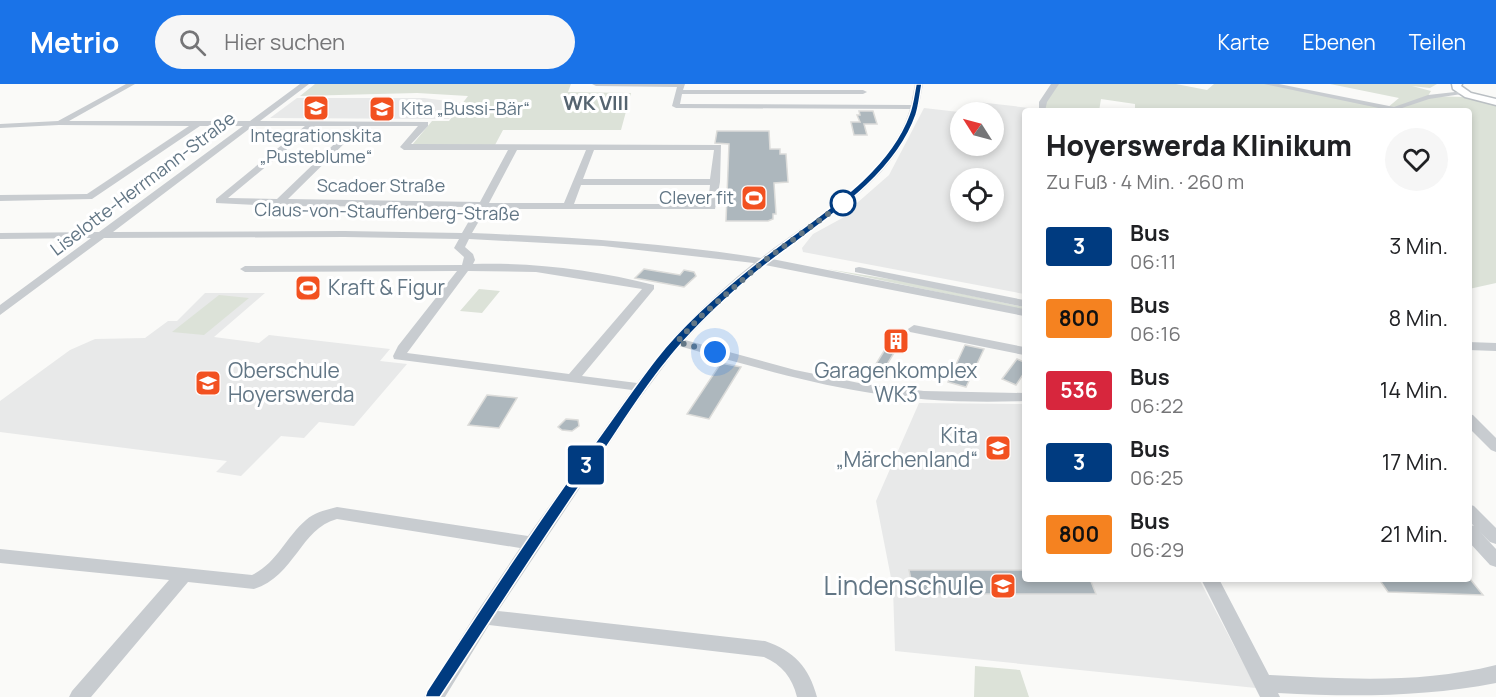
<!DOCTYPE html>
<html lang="de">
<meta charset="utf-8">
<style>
body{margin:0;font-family:Manrope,sans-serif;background:#f6f6f6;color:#202124;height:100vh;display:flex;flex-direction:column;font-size:22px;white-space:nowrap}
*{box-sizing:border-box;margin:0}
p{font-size:20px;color:#757577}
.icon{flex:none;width:33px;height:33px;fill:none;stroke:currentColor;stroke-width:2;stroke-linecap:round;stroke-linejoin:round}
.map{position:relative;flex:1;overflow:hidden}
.side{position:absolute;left:1022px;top:24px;width:450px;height:474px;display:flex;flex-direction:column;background:#fff;border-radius:6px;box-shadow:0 3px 9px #0003}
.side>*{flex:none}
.badge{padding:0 12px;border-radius:4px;font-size:21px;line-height:39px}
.needle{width:39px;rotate:306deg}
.controls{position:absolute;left:950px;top:18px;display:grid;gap:12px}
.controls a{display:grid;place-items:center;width:54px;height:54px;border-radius:50%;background:#fff;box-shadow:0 3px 9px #0003;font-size:30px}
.you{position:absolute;width:30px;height:30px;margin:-15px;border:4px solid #fff;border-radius:50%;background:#1a73e8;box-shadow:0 0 0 9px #1a73e833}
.map>.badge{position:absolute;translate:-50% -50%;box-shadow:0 0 0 3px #fff}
.round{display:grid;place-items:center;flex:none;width:63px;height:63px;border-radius:32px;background:#f6f6f6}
.head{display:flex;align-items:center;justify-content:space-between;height:102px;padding:0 24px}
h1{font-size:28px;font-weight:800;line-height:45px}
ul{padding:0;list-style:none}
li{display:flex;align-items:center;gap:18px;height:72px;padding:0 24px}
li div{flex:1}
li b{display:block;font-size:22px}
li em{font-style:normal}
li .badge{min-width:66px;font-weight:700;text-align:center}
header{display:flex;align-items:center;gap:36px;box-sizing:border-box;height:84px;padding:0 30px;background:#1a73e8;color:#fff}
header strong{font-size:28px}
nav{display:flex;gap:33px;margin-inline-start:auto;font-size:21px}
.search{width:420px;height:54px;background:#f6f6f6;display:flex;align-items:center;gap:15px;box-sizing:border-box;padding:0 21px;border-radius:33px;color:#757577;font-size:22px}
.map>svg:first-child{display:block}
.built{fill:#e8e9e9;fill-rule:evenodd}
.green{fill:#dce2d8}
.building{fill:#adb7bd;stroke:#dcdcda;stroke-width:1.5}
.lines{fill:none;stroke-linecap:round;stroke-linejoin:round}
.major-casing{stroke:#babfc3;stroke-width:3}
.minor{fill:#c8ccd0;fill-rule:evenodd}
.major{fill:#fff;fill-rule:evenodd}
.line{fill:#003b80;stroke:#fff;stroke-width:1.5}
.walk{stroke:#627685;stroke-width:6;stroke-dasharray:0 10.8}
.stop-dot{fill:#fff;stroke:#003b80;stroke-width:3}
.labels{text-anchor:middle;stroke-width:6;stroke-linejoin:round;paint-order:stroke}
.far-poi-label{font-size:18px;fill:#627685;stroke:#fff;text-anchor:start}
.far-street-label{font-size:18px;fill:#627685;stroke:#fff}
.far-quarter-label{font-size:20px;font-weight:bold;fill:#556470;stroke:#fff}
.poi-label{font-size:21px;fill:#627685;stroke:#fff;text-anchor:start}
.near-poi-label{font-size:26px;fill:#627685;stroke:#fff;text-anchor:end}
</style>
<header>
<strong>Metrio</strong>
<div class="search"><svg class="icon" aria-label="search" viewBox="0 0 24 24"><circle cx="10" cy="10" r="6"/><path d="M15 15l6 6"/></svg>Hier suchen</div>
<nav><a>Karte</a><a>Ebenen</a><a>Teilen</a></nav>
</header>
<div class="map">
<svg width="1496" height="613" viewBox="0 0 1496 613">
<rect width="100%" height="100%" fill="#fafaf8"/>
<path class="built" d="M297,14H424L462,19L449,35L270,34Z
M978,18L1056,27H1024V210L803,168L802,164L813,150L846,132L855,125L857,119L889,91L924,24L959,28L960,26L975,27ZM960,28H993V62H960ZM960,94H993V128H960Z
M205,209H265L214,253L259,259L269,251L390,265L380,277L407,280L354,342L319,338L304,354L281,352L241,392L216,388L227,377L0,348V317L70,266L95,255L145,254L168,237H177Z
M919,319L1024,320V495H1199L1256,604L895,567L893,504L876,417Z"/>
<path class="green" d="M315,0H571L568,8L631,9L621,46H503L495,61H412L432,37H449L468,12L417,9L300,12Z
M1055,0H1176L1207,6L1214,0H1268L1387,24L1399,14L1330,0H1437L1430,4L1412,2L1431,7L1428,12L1464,13L1496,20V199L1469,205L1468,27H1135V20L1101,15L1099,27L1042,25Z
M827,185L907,198L1024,223V226Z
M479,205L500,207L482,229L460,227Z
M219,211L249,214L204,251L172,248Z
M975,582L1020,586L1029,613H974Z"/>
<path class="building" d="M859,27H873L877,40H864L867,51H854L851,38H860L857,31H860Z
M717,47H769L770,65H780V70H786L788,98L774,99L776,130H773V135L768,137H726L729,60L715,59Z
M644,185L680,191L684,186L694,188L696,192L684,203L635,194Z
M897,246L907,248L886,282L876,280Z
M965,261L984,265L966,303L948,298Z
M1017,275L1024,278V289L1016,301L1002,295Z
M721,279L741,283L709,335L687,330Z
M487,311L517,314L499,344L468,341Z
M566,335L578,336L579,342L572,347L562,346L558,343Z
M909,486H1024V495H1090L1096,510H914Z
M1379,495H1470L1483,511L1388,508Z"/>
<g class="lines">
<g class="major-casing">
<path id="major" d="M1452,0H1462L1461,2L1471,9L1496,15V21L1465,13L1453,5Z"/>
</g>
<path class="minor" d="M126,0H135L69,37H250L300,0H309L260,37L428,38V42L411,60L721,61L720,98L715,125H486L472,149C569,153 665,159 761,174C815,132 888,95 910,25L676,24L672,22L677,3L596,2L592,0H685L683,6H863L867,8L863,10H682L680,20L911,21L915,0H923C921,9 920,19 917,27C896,96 826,134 772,175L1024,225V232L765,181L722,218L685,256L795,286L864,300L924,307L1024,309V317C972,319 918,317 865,308C802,298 741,279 679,262L635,321L498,527L765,557C794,567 809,583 817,613H797C792,593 782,581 764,573L489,541L445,613H424L477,528L520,464L337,435C300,445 295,492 254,505L188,498L91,613H69L72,607L169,496L0,479V465L252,491C277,479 286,453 306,436C315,428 326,426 337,423L528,452L632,306L394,275L393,272L398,262L457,187L245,188L240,185L245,182L462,181L464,173L454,164L459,155L344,153L104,154L0,231V221L91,154L0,155V149L99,148L243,42H200L92,115L0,117V111L87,110L189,42L59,41L0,44V40L58,37ZM253,42H305L216,115V119L278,122L477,123L462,149L344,147L113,148ZM315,42H353L277,115L228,114ZM362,42H418L400,63L404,66H508L480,118L288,115ZM517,66H586L564,119H489ZM594,66H714L710,95H583ZM581,101H710L708,120H574ZM469,155L603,162L754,179C710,214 671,254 637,299L582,292L654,205V201C595,186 533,178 473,180L475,176L473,170L465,163ZM468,187L536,188L642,205L569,290L407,269Z
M1051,0H1059L1047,18L1045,27H1039V18Z
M1264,0H1279L1394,23L1428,11L1464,7L1468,9L1429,15L1393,27Z
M859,183L1024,216V223L855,188V184Z
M914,241L1024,263V271L910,248L908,245Z
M1468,258L1496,259V267L1468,266Z
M1468,330L1473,331L1496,354V368L1491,366L1468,343Z
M1468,420L1474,422L1496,444V460L1490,458L1480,448L1496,465V483L1490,481L1468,457V440L1474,442L1468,436Z
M1201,495H1219L1269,591C1346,595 1420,600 1496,581V599C1424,613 1352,613 1278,609L1280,613H1260Z"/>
<use href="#major" class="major"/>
</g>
<path class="line" d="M916,0H922C920,10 919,22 916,31C891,102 803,148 749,194C719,220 690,247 666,278C642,307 622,340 601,371C544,452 492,535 440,613H425L427,607C479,527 531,448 587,370C610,339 632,306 656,275C685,238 721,207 758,178C808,137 885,96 909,31C913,21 914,10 916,0Z"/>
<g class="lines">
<path class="walk" d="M715,268L677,258L698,235L764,177L843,119"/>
</g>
<defs>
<g id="school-square" transform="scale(1.35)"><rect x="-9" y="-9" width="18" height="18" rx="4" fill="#f25120" stroke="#fff"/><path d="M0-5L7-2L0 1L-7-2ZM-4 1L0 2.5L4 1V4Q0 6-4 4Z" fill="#fff"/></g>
<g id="stadium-square" transform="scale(1.35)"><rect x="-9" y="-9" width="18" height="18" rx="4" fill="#f25120" stroke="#fff"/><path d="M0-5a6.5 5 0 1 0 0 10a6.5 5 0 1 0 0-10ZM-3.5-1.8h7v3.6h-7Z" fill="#fff"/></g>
<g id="building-square" transform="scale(1.35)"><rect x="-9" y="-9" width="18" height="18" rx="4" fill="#f25120" stroke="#fff"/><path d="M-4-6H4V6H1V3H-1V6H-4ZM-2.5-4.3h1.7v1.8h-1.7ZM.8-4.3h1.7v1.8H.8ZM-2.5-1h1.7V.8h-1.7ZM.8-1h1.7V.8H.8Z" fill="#fff"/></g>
</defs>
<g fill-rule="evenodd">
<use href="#school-square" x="316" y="24"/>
<use href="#school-square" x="382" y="25"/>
<use href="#stadium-square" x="754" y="114"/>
<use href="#stadium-square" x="308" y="204"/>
<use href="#building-square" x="896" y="257"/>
<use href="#school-square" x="208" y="299"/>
<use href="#school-square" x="998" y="364"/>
<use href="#school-square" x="1003" y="502"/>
</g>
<circle class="stop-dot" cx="843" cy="119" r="12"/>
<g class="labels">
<g class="far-poi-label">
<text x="401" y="31">Kita „Bussi-Bär“</text>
<text x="316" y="58" text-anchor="middle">Integrationskita<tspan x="316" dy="21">„Pusteblume“</tspan></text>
<text x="734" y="120" text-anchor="end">Clever fit</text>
</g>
<g class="far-street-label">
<text transform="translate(143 100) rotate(-37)" y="6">Liselotte-Herrmann-Straße</text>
<text x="381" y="108">Scadoer Straße</text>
<text transform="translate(387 128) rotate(1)" y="6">Claus-von-Stauffenberg-Straße</text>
</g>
<g class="far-quarter-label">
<text x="596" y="26">WK VIII</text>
</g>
<g class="poi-label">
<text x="328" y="211">Kraft &amp; Figur</text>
<text x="228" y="294">Oberschule<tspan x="228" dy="24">Hoyerswerda</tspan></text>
<text x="896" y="294" text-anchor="middle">Garagenkomplex<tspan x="896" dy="24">WK3</tspan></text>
<text x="978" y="359" text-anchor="end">Kita<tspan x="978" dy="24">„Märchenland“</tspan></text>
</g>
<g class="near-poi-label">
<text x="984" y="511">Lindenschule</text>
</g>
</g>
</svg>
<div class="controls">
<a><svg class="needle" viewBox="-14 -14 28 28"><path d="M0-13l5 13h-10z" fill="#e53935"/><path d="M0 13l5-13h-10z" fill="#757577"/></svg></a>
<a><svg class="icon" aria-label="locate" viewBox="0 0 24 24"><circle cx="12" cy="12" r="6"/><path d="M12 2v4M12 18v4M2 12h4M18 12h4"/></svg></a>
</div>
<div class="you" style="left:715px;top:268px"></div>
<b class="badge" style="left:586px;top:381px;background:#003b80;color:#fff">3</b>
<section class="side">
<div class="head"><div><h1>Hoyerswerda Klinikum</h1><p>Zu Fuß · 4 Min. · 260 m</p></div><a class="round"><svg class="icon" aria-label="heart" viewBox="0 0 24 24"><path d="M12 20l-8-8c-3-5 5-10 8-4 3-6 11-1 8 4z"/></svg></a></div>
<ul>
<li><span class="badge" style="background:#003b80;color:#fff">3</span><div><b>Bus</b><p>06:11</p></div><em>3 Min.</em></li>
<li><span class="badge" style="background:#f58220;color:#111">800</span><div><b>Bus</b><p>06:16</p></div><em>8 Min.</em></li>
<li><span class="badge" style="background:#d7263d;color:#fff">536</span><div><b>Bus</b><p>06:22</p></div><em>14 Min.</em></li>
<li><span class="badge" style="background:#003b80;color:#fff">3</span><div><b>Bus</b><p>06:25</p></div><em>17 Min.</em></li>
<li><span class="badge" style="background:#f58220;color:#111">800</span><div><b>Bus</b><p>06:29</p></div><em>21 Min.</em></li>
</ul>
</section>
</div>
